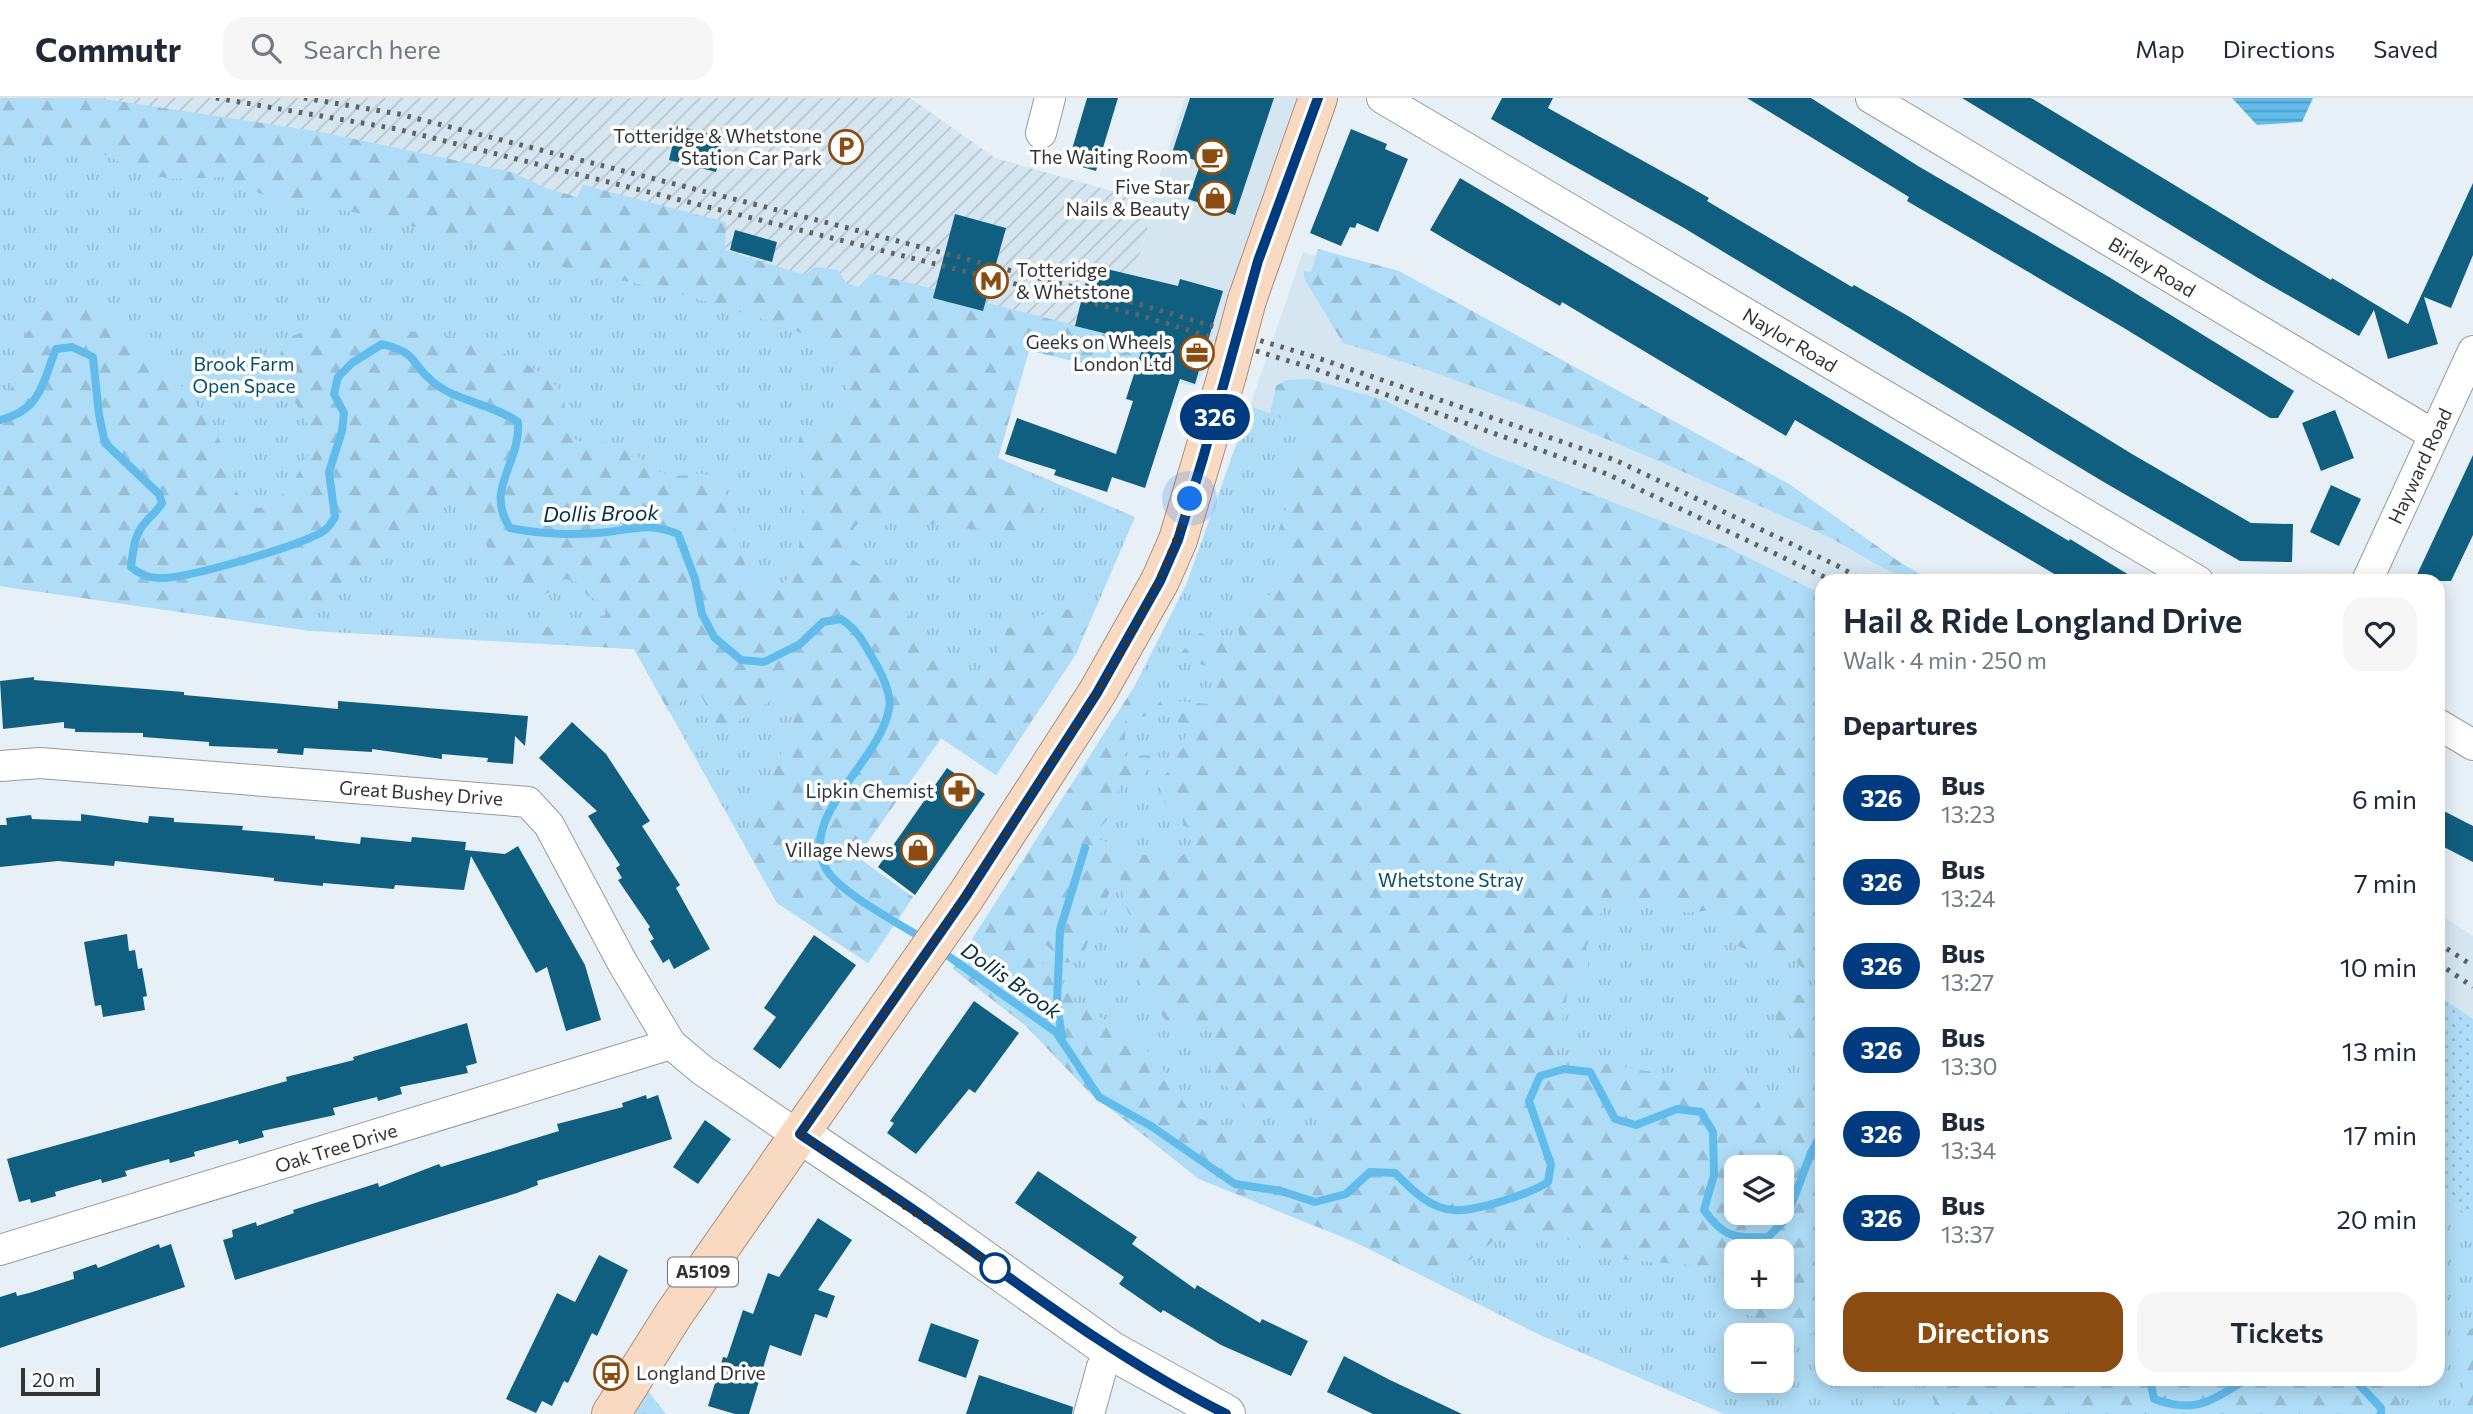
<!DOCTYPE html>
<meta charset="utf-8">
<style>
body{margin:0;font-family:Commissioner,sans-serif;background:#f6f6f7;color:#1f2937;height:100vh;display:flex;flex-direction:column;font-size:26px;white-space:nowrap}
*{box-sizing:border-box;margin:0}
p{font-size:23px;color:#747a83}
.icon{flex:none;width:38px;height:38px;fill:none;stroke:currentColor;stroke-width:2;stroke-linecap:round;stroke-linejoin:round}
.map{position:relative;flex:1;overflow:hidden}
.side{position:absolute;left:1815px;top:476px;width:630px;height:812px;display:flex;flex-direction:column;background:#fff;border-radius:21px;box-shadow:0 4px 18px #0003}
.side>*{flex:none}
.badge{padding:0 14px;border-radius:23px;font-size:24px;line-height:46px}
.controls{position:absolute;left:1724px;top:1057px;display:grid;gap:14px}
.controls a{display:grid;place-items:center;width:70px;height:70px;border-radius:14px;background:#fff;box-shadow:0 4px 18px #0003;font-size:35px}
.scale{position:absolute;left:21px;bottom:18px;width:79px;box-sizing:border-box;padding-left:7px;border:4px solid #303436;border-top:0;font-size:19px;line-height:24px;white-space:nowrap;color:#303436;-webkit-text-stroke:5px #fff;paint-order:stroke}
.you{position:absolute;width:35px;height:35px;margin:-18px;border:5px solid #fff;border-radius:50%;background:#1a73e8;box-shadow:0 0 0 10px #1a73e833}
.map>.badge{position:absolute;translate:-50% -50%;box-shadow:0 0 0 4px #fff}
h2{padding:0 28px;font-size:26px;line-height:63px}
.round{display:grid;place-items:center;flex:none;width:74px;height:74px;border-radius:21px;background:#f6f6f7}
.summary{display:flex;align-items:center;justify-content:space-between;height:119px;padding:0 28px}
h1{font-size:33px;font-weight:600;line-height:52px}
.action{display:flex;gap:14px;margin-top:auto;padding:14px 28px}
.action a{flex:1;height:80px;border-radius:21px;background:#8a4c10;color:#fff;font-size:28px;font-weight:600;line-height:80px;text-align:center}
.action a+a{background:#f6f6f7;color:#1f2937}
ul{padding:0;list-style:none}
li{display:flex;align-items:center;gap:21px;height:84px;padding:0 28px}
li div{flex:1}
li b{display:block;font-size:26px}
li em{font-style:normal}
li .badge{min-width:77px;font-weight:700;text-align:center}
header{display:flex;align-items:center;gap:42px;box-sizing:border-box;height:98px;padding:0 35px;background:#fff;border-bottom:2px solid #e0e1e3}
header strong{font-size:33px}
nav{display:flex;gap:38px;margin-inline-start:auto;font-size:24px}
.search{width:490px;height:63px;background:#f6f6f7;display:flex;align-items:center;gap:18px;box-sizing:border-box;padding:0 24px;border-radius:21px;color:#747a83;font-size:26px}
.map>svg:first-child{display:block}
.built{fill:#d5e6f0}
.industrial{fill:url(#industrial-furrows)}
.grass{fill:url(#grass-tufts);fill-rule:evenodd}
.forest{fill:url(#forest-firs);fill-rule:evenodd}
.garden{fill:url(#garden-dots)}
.water{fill:url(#water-rules)}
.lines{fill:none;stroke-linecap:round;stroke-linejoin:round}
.stream{stroke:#61bcec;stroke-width:8}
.building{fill:#115f80}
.street-casing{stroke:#939ca1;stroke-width:32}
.secondary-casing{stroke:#939ca1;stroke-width:40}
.primary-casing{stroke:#af8e76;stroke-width:40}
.street{stroke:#fff;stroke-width:30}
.secondary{stroke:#fff;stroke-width:38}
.primary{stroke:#f8d9c1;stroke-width:38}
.rail{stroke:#5e6366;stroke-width:5;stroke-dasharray:3.5 7;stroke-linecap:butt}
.primary-bridge-casing{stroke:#af8e76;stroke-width:40;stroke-linecap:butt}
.primary-bridge{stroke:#f8d9c1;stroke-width:38}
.line-casing{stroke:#fff;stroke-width:16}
.line{stroke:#003b80;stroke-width:10}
.walk{stroke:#303436;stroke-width:7;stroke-dasharray:0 12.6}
.stop-dot{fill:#fff;stroke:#003b80;stroke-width:3.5}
.labels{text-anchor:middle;stroke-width:7;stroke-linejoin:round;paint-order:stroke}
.shield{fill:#fff;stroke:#6e7172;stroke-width:2}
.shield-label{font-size:18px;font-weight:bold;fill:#303436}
.poi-label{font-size:19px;fill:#303436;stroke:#fff;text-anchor:end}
.street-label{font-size:19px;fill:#303436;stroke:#fff}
.park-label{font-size:19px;fill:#004f6f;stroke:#fff}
.water-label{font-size:21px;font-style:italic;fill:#042f42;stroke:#fff}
</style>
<header>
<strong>Commutr</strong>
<div class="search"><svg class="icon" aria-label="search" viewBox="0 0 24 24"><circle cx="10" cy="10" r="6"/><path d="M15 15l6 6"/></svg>Search here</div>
<nav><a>Map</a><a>Directions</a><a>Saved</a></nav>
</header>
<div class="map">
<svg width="2473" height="1316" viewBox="0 0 2473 1316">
<defs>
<pattern id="industrial-furrows" width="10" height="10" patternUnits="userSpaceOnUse" patternTransform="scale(1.75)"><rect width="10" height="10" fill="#d5e6f0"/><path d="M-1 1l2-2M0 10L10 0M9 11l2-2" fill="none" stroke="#b7c6ce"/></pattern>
<pattern id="grass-tufts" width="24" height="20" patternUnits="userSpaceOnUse" patternTransform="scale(1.75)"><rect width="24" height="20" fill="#afddf7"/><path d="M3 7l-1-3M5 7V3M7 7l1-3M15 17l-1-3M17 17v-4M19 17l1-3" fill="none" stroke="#97bed4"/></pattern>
<pattern id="forest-firs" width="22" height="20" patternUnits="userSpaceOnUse" patternTransform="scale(1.75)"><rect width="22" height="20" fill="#afddf7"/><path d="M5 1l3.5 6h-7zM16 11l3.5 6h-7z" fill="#97bed4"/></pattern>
<pattern id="garden-dots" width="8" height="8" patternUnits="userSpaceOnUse" patternTransform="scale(1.75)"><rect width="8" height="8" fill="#afddf7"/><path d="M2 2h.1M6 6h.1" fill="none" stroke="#97bed4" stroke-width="1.8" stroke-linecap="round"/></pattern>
<pattern id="water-rules" width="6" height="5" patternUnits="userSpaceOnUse" patternTransform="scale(1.75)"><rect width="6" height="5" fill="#61bcec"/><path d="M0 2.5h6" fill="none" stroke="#509ac0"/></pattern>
</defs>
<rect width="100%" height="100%" fill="#e7f0f6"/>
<path class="built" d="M1185,0H1318L1247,202L1195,288L1105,271L1155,106L1151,104Z
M1303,154L1404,184L1915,483H1822V516L1250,308Z
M2438,815L2473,838V921L2438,897Z"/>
<path class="industrial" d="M37,0H910L995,60L1155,105L1105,271Z"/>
<path class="grass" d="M0,0L718,166L1029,252L998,360L1135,419L1076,556L996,677L941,640L857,759L913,799L868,865L777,805L634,551L312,533L0,488Z
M1250,308L1822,516V1281H2438V1094L2473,1121V1316H1724L1540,1237L1355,1144L1199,1081L1088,993L1025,927L953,871L1134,589L1186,487ZM1736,1069H1782V1115H1736ZM1736,1153H1782V1199H1736ZM1736,1237H1782V1283H1736Z"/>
<path class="forest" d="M0,0H98L321,34L511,74L546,90L577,99L583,87L726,124L725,152L805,177L815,169L838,172L847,186L859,189L871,175L1171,252L1162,282L1029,253L998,360L1018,369L1021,388C1041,403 1044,409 1033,432C978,437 922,422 867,419L852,431L846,449L850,460L888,485L940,565L957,583L977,585L994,565L1007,531C1031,519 1054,512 1080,510L1090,520L1075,557L996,677L941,640L857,759L913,799L868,865L777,805L746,750L750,712L765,698L794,622L791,604L779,597L721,635L697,590L669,614L634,551L547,546L540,540L543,529L569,527L605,517L606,506L588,498L577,484L565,481C558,486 551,494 543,498C502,517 488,439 475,416C472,408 462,403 456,397L407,429L314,512L312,533L0,488V300C22,290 14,262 21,244C27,232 39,222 47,213C59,210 72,208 84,211C124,220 202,304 219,341C230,365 226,397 255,409C275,417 302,372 308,357C322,318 276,296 278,264C278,257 285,247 288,240C296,237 305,232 313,230C324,227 339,230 351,230C418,230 520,242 565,298L564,332C585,353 592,341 615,346C634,349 647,371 666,376C690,383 701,365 723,387L748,478L763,494L776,493L797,470L804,396L797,351L800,337L807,327L835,329L845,308L847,281L843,271L808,238L785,228L672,193L578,173L374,118L300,104L276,103L226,79L173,81L144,76L106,57L22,46L0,51Z
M1318,151L1399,173L1789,386L1901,465L1932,483C1891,483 1858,452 1822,436C1666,365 1507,294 1343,245L1304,180V173L1311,174Z
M1310,281L1384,302L1487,355L1725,448L1822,496V1239L1737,1214L1738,1199H1782V1153H1736V1182L1703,1168L1604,1160L1563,1139L1497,1140L1440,1186L1355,1144L1199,1081L1088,993L1025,927L953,871L1131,594L1158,598L1165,613L1125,623V658L1152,657L1145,677L1121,686L1108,721L1092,738L1136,757L1182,758L1201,737L1183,727V713L1165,705L1159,684L1173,668L1189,630L1176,623L1178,603L1207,606L1225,575L1178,558L1200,535L1230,546L1240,538L1234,520L1250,498L1274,497L1290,456L1274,446L1293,389L1278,378L1281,364H1300L1314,333L1270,316L1276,288L1286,282ZM1119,772L1124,804L1134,828L1142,890L1170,928L1213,930L1209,971L1247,1010H1340V1035L1252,1036L1193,1019L1161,969L1137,940L1076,905L1064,887L1036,858L1044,845L1066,865L1081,861ZM1606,803L1671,806L1686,815L1712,812L1744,827L1735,847L1758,856L1792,860L1819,886L1808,898L1775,894L1772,915L1814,968L1784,997L1777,1012L1764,1018L1751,984L1674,978L1556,957L1568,893L1589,876L1586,850ZM1736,1069H1782V1115H1736Z
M2473,1230V1316H2464L2465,1278L2454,1237Z
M1916,1281H2353L2354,1285L2358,1281H2387L2406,1316H1937L1930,1289Z
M648,1293L666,1316H635Z"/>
<path class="garden" d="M2438,897L2473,921V1121L2438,1094Z"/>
<path class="water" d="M2232,0H2313L2302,24L2257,27Z"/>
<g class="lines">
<path class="stream" d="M0,322C41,312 42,286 56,251L72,249L93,259L99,317L105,345L159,396L162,405C157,414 150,418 144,426C134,437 133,455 131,469C139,476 149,480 160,480C186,481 304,447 325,432C329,429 332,424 335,419L329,374L342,333L344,315L334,296L338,279L352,265L382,246C420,256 408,263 433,284C457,304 493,306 518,324C521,366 484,390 510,430C540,436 577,438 608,434C638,430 649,425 678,436L695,481L702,516L714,539L741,562L764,564L800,546L823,524L841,521C859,533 865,547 876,566C882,577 892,598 889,611C880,663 797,719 826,771C839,794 900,826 925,842
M941,853L1056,934L1099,999L1151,1028L1235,1086L1281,1093L1315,1104L1346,1096L1370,1074L1395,1075C1411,1091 1430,1111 1454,1112C1475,1114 1532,1095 1548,1084L1551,1067L1529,1003L1540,978L1564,971L1590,974L1615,1021L1636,1027L1677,1011L1701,1014L1713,1034L1714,1077L1704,1112C1724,1140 1734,1140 1768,1139L1786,1121L1811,1055L1822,1035
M1062,939L1057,906L1060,832L1085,750
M2150,1281L2154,1301C2196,1316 2209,1304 2247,1281
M2354,1281L2381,1310V1316"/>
</g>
<path class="building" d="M1087,0H1118L1096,73L1068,65Z
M1190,0H1274L1235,117L1188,101L1201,64L1172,55Z
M1502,0H1553L1548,10L1690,89L1709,100L1707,103L1852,189L1854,187L1908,218L2132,356L2251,425L2293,426L2292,464L2240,463L2102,383L1684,130L1491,21Z
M1747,0H1811L1918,68L2109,179L2294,293L2278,320H2270L2124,230L1907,103L1909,99Z
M1962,0H2031L2331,182L2332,180L2408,226L2473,85V157L2451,210L2424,199L2438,246L2388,261L2374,212L2359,238L2258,180Z
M677,28L724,39L716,74L669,62Z
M1351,31L1387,46L1385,51L1408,61L1378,134L1357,125L1355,130L1350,129L1341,148L1310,135Z
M1460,80L2069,443L2070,441L2139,483H2066L1795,322L1786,338L1562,204L1560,208L1455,147L1430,132Z
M955,116L1006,130L983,213L933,200Z
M735,132L777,144L772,164L730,152Z
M1090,167L1178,188L1180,181L1223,193L1195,286L1180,281L1145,390L1112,379L1107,394L1054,377L1056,372L1005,356L1017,320L1116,356L1133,303L1126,301L1144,245L1075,228Z
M2335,312L2354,360L2321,373L2302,325Z
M2473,357V437L2451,483H2414Z
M2331,387L2361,401L2339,448L2310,434Z
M34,579V582L184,594V597L338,611V603L528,618L525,648L515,638L513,666L487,664L488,660L442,656V661L372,651V654L304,650L303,657L277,655L278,651L209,648V644L143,639V635L75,634V631L64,630V624L3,631L0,583Z
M572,624L606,656L650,723L642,728L680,787L676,790L710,851L674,871L669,861L663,865L650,843L654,841L648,831L650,829L618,782L622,780L616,770L620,767L588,718L597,713L539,660Z
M947,670L985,696L915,797L878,769Z
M2438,710L2473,728V764L2438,746Z
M81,716L148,725L149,718L174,720V724L243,728L242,732L315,738V741L360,746L361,739L411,744L412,739L466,744L465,752L505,756L518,748L585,867L601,922L566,933L547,869L536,875L471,758L464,792L395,787L394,791L323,785V788L274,783V780L115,763L114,768L58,763L0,769V727H7L6,720L31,717L32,721L81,723Z
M127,836L129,853L135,852L138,871L142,870L147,898L143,899L145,912L103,919L101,907L95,908L84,844Z
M814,837L856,867L780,971L753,951L776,919L764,910Z
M974,903L1019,935L975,995L969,991L916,1056L887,1035L894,1025L890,1023Z
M467,925L477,965L466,968L468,975L400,989L402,996L378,1003L377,999L333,1010L335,1017L262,1033L264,1039L239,1046L238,1042L194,1054L195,1058L170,1065L169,1061L125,1073L127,1078L102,1085L101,1081L55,1094L56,1098L31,1105L30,1101L19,1104L7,1061L287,983L286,979L354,962L353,959Z
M646,997L647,1001L658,997L672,1041L537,1083L538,1087L517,1095L235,1182L223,1142L233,1139L232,1132L256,1124L257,1128L294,1115L293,1112L378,1085L379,1089L439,1066L441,1069L559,1033L557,1026L623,1009L622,1005Z
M705,1022L731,1041L698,1086L673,1069Z
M1038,1073L1137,1139L1132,1146L1195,1191L1197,1187L1260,1225L1262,1221L1308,1243L1291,1278L1221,1247L1163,1212L1161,1215L1119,1186L1124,1179L1015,1105Z
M818,1120L852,1142L818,1192L835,1198L827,1220L815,1216L801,1258L770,1247L749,1316H735L708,1308L723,1259L727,1260L743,1212L753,1216L768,1175L779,1179Z
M159,1146L160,1150L171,1146L185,1189L0,1250V1199L16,1194L17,1198L29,1195L74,1181L73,1174L96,1166L98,1170Z
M599,1157L628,1172L597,1238L592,1235L568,1285L564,1283L552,1308L542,1303L536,1315L506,1301L557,1195L575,1204Z
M931,1225L979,1242L966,1280L918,1263Z
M1344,1258L1390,1282L1462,1316H1373L1327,1294Z
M979,1277L1073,1309L1072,1316H966Z"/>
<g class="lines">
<g class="street-casing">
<path id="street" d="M1382,0L2198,483
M1871,0L2434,337
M1041,35L1050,0
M2367,483L2473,253
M2438,626L2473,647
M0,668L40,665L528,704L549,727L622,864L671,946L702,972L799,1038
M0,1152L671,946
M1089,1316L1102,1269L1112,1253"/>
</g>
<g class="secondary-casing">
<path id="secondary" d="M800,1036L914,1112L1112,1253L1226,1316"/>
</g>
<g class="primary-casing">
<path id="primary" d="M1247,202L1318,0
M611,1316L674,1216L966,798L1097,595L1160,483L1178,442L1227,277"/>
</g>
<use href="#street" class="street"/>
<use href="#secondary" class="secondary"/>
<use href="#primary" class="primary"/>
<path class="rail" d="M216,0L397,31L1139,217L1312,270L1607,376L1833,483
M304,0L399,16L848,130L1142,207L1315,259L1615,362L1836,467L1864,483
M2438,845L2473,868
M2438,865L2473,889"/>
<g class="primary-bridge-casing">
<path id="primary-bridge" d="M1227,277L1247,202"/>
</g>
<use href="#primary-bridge" class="primary-bridge"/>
</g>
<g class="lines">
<g class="line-casing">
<path id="line" d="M1226,1316C1122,1264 1031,1195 937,1128C892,1096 846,1067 800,1036L966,798L1097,595L1160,483L1178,442L1203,360L1258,163L1318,0"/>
</g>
<use href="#line" class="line"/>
<path class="walk" d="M995,1170L1002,1175L800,1036C881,923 958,810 1033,694C1094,601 1157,508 1190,401"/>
</g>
<defs>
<g id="parking-ring" transform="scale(1.75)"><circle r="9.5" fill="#fff" stroke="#8a4c10" stroke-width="1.5"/><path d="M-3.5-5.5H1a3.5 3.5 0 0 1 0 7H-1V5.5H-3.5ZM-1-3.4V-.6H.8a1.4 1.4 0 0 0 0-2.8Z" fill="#8a4c10"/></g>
<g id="cafe-ring" transform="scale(1.75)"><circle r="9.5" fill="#fff" stroke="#8a4c10" stroke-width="1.5"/><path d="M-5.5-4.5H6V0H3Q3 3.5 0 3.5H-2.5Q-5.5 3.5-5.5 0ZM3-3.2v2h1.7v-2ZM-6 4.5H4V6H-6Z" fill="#8a4c10"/></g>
<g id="shop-ring" transform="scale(1.75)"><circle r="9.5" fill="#fff" stroke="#8a4c10" stroke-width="1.5"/><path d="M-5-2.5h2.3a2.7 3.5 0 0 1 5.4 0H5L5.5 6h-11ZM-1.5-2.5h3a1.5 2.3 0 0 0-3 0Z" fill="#8a4c10"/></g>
<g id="metro-ring" transform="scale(1.75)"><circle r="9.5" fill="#fff" stroke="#8a4c10" stroke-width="1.5"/><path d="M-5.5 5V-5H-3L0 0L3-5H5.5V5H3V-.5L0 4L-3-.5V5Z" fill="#8a4c10"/></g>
<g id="office-ring" transform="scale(1.75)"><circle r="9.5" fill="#fff" stroke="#8a4c10" stroke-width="1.5"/><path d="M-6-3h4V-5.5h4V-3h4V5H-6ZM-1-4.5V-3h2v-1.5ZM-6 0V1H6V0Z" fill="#8a4c10"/></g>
<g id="pharmacy-ring" transform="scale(1.75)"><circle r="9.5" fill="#fff" stroke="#8a4c10" stroke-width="1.5"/><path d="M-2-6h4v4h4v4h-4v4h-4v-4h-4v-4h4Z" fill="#8a4c10"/></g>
<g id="bus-ring" transform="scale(1.75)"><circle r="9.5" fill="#fff" stroke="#8a4c10" stroke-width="1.5"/><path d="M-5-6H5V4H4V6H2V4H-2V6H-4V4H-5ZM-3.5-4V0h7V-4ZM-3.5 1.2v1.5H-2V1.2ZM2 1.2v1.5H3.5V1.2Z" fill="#8a4c10"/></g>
</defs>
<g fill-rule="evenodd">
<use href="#parking-ring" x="846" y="49"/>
<use href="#cafe-ring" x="1212" y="59"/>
<use href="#shop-ring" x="1215" y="100"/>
<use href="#metro-ring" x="991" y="183"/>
<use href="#office-ring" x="1197" y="255"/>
<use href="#pharmacy-ring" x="959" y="693"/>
<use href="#shop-ring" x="918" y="752"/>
<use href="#bus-ring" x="611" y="1275"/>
</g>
<circle class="stop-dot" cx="995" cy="1170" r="14"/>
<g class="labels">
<rect class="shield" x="668" y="1159.5" width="70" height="29" rx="5"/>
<g class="shield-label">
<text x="703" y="1180">A5109</text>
</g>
<g class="poi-label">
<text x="822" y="45">Totteridge &amp; Whetstone<tspan x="822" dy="22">Station Car Park</tspan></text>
<text x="1188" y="66">The Waiting Room</text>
<text x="1190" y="96">Five Star<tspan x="1190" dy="22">Nails &amp; Beauty</tspan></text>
<text x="1016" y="179" text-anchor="start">Totteridge<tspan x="1016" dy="22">&amp; Whetstone</tspan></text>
<text x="1172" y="251">Geeks on Wheels<tspan x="1172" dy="22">London Ltd</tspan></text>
<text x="934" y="700">Lipkin Chemist</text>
<text x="894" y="759">Village News</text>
<text x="636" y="1282" text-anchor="start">Longland Drive</text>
</g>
<g class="street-label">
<text transform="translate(2152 169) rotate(31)" y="7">Birley Road</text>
<text transform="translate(1790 242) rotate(31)" y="7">Naylor Road</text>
<text transform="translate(2420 368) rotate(-65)" y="7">Hayward Road</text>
<text transform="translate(421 695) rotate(4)" y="7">Great Bushey Drive</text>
<text transform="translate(336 1050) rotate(-17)" y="7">Oak Tree Drive</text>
</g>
<g class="park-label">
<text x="244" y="273">Brook Farm<tspan x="244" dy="22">Open Space</tspan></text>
<text x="1451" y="789">Whetstone Stray</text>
</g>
<g class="water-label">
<text transform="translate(601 416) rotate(-1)" y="7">Dollis Brook</text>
<text transform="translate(1011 883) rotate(35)" y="7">Dollis Brook</text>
</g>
</g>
</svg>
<div class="controls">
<a><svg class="icon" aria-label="layers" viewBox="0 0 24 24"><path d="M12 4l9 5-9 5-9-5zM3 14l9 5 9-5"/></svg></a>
<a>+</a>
<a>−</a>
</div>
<div class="scale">20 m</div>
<div class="you" style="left:1190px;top:401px"></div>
<b class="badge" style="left:1215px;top:319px;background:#003b80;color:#fff">326</b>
<section class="side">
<div class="summary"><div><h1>Hail &amp; Ride Longland Drive</h1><p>Walk · 4 min · 250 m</p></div><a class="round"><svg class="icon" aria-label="heart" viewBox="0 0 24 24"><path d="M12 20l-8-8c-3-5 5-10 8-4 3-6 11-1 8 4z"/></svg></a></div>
<h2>Departures</h2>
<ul>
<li><span class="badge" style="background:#003b80;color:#fff">326</span><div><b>Bus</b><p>13:23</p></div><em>6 min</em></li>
<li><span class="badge" style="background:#003b80;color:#fff">326</span><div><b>Bus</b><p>13:24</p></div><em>7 min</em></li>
<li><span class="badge" style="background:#003b80;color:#fff">326</span><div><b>Bus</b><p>13:27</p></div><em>10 min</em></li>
<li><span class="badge" style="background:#003b80;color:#fff">326</span><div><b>Bus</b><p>13:30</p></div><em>13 min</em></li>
<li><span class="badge" style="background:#003b80;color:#fff">326</span><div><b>Bus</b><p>13:34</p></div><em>17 min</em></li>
<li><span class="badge" style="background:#003b80;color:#fff">326</span><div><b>Bus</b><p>13:37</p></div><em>20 min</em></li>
</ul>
<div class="action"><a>Directions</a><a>Tickets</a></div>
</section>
</div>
